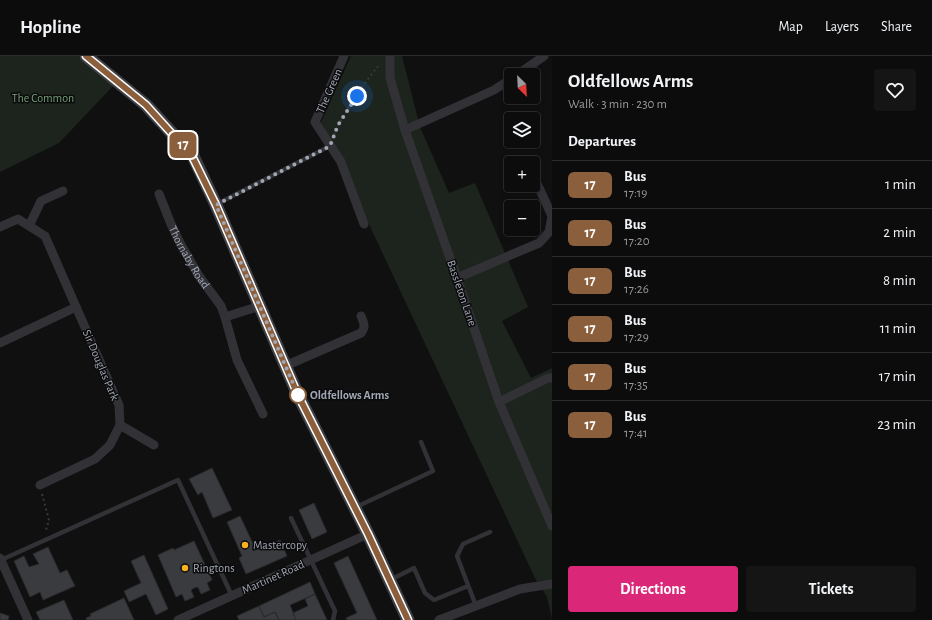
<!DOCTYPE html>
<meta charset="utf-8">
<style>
body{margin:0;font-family:"Alegreya Sans",sans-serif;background:#151516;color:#f1f3f6;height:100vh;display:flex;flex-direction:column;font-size:15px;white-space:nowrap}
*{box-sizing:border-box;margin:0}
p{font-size:13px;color:#9a9b9d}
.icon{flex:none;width:22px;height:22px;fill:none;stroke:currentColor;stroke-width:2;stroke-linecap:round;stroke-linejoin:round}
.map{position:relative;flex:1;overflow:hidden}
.panel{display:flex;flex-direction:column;background:#0c0c0d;width:380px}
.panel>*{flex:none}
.badge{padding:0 8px;border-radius:6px;font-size:14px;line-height:26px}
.needle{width:26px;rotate:156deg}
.buttons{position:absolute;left:504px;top:12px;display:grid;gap:8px}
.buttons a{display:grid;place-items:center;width:36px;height:36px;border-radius:4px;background:#0c0c0d;box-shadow:0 2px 6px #0003,0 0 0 1px #2c2c2e;font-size:20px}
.you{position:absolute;width:20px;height:20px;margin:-10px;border:3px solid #fff;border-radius:50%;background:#1a73e8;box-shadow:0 0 0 6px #1a73e833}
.map>.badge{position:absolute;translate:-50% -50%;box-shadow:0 0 0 2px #fff}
h2{padding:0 16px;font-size:15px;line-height:36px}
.round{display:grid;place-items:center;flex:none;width:42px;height:42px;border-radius:4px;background:#151516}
.summary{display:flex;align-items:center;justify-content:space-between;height:68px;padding:0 16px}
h1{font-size:19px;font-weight:600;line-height:30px}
.primary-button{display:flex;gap:8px;margin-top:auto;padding:8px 16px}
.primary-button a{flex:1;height:46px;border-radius:4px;background:#db2777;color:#fff;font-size:16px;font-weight:600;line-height:46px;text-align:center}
.primary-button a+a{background:#151516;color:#f1f3f6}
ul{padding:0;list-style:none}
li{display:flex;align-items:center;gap:12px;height:48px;padding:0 16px;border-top:1px solid #2c2c2e}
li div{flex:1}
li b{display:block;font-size:15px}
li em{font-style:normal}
li .badge{min-width:44px;font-weight:700;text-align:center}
header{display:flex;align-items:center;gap:24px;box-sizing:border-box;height:56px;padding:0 20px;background:#0c0c0d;border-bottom:1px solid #2c2c2e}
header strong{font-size:19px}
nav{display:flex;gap:22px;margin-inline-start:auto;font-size:14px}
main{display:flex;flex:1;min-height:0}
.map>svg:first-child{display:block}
.green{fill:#1c241d}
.building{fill:#3a3b3f;stroke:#2a2a2d}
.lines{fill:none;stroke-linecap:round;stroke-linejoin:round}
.path{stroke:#37383d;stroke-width:2;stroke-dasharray:2 3;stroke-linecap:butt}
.lane{stroke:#313136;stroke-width:4.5}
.street{stroke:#313136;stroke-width:9}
.secondary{stroke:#3e4046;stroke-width:13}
.line-casing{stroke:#fff;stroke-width:9}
.line{stroke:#8b5e3c;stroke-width:6}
.walk{stroke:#a0a6b3;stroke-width:4;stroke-dasharray:0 7.2}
.stop-dot{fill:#fff;stroke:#8b5e3c;stroke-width:2}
.poi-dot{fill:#f8b120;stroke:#0b0b0c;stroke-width:1.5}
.labels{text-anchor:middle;stroke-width:3;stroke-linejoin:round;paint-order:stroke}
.street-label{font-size:12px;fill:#a0a6b3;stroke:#0b0b0c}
.park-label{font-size:12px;fill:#769f79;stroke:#0b0b0c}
.stop-label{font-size:12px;font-weight:bold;fill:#a0a6b3;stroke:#0b0b0c;text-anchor:start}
.poi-label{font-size:12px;fill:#a0a6b3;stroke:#0b0b0c;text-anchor:start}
</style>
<header>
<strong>Hopline</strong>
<nav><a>Map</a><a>Layers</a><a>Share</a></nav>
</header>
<main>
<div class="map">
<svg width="552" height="564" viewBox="0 0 552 564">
<rect width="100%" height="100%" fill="#101011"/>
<path class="green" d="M0,0H78L114,29L59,87L0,116Z
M351,0H402L420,71L449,137L475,127L528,251L502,265L531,322L552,312V563L547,541L535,522L321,66Z"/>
<path class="building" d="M212,412L232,454L213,462L202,436L198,439L189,423Z
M314,447L327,476L312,483L299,454Z
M240,460L256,494L280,484L287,500L246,518L239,502L242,500L227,466Z
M194,485L212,524L207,527L210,534L201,538L198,531L194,532L191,534L194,541L185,545L182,538L176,541L158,499L173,492L174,494Z
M48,491L60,517L67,514L75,530L43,544L40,536L30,541L14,505L24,500L29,511L39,508L33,498Z
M144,499L168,553L156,559L146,538L129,546L124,535L141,527L131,505Z
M348,500L377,564H347L346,562L357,557L334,507Z
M310,526L315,538L290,549L296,564H279L275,556L264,561L259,550Z
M315,538L327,564H296L293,557L308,550L305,543Z
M124,542L134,564H87L86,562L91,560L90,558Z
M64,544L73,564H40L36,556Z
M259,550L264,561L275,556L279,564H239L237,560Z
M0,557L9,560L8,564H0Z"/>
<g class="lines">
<path class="path" d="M334,79C344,55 363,29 379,9
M42,438L49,464L46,474"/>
<path class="lane" d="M217,148L330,90
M356,451L433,415L421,386
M291,462L335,555L333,564
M1,504L178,424L232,540
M390,524L414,512L425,537L434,544L468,530
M476,550L457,500L463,488L490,476"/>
<g class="street">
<path d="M344,0L315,66L341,106L364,168"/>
<path d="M390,0V22L405,74L457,222L499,346L552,470"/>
<path d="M517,19L544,0"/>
<path d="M405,74L494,34L511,23"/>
<path id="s1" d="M159,138L171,168L180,187L199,220L221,250L225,261L237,304L263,358"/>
<path d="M29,170L41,145L63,135"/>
<path d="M0,171L18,163L45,180L119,349L120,369L110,389L95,403L40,429"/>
<path d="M457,222L539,187L549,176L552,160L534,121"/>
<path d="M225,261L260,250"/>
<path d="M0,287L76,251"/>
<path d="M285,310L361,277C366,271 364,267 361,260"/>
<path d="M499,346L548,322H552"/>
<path d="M120,369L154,389"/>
<path d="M0,502L28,564"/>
<path d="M178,564L368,478"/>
<path d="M439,564L520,533L552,528"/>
</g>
<path class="secondary" d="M86,0L146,49L193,100L216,149L298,339L368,478L408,564"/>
</g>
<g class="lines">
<g class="line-casing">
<path id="line" d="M86,0L146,49L192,100L216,149L298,339L368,478L408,564"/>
</g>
<use href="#line" class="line"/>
<path class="walk" d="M298,339L216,149L330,90L338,69L357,40"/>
</g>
<circle class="stop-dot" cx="298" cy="339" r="8"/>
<g class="poi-dot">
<circle cx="245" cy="489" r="4"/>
<circle cx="185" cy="512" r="4"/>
</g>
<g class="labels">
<g class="street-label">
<text transform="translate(329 35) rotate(-66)" y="4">The Green</text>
<text dy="4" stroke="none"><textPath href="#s1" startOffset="70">Thornaby Road</textPath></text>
<text transform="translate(462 237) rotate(71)" y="4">Bassleton Lane</text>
<text transform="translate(101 309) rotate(67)" y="4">Sir Douglas Park</text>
<text transform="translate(273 521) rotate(-24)" y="4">Martinet Road</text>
</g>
<g class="park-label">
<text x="43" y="46">The Common</text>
</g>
<g class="stop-label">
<text x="310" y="343">Oldfellows Arms</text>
</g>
<g class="poi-label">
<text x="253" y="493">Mastercopy</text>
<text x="193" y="516">Ringtons</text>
</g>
</g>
</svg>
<div class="buttons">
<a><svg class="needle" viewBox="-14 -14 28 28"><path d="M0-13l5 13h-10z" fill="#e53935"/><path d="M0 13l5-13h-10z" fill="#9a9b9d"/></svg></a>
<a><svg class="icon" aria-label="layers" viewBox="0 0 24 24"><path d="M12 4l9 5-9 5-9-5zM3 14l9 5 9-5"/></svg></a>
<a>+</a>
<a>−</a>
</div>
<div class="you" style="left:357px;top:40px"></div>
<b class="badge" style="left:183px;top:89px;background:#8b5e3c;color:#fff">17</b>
</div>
<section class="panel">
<div class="summary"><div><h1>Oldfellows Arms</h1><p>Walk · 3 min · 230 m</p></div><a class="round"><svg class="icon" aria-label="heart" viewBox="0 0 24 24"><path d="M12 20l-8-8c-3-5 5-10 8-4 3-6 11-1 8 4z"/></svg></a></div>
<h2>Departures</h2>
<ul>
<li><span class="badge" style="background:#8b5e3c;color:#fff">17</span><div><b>Bus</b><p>17:19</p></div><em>1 min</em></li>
<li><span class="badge" style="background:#8b5e3c;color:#fff">17</span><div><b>Bus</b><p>17:20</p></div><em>2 min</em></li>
<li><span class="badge" style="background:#8b5e3c;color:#fff">17</span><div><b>Bus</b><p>17:26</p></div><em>8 min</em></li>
<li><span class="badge" style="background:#8b5e3c;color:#fff">17</span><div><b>Bus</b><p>17:29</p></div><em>11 min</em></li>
<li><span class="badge" style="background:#8b5e3c;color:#fff">17</span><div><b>Bus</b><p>17:35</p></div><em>17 min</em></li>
<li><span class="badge" style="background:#8b5e3c;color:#fff">17</span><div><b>Bus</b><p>17:41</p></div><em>23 min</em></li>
</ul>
<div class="primary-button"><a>Directions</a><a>Tickets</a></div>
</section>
</main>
